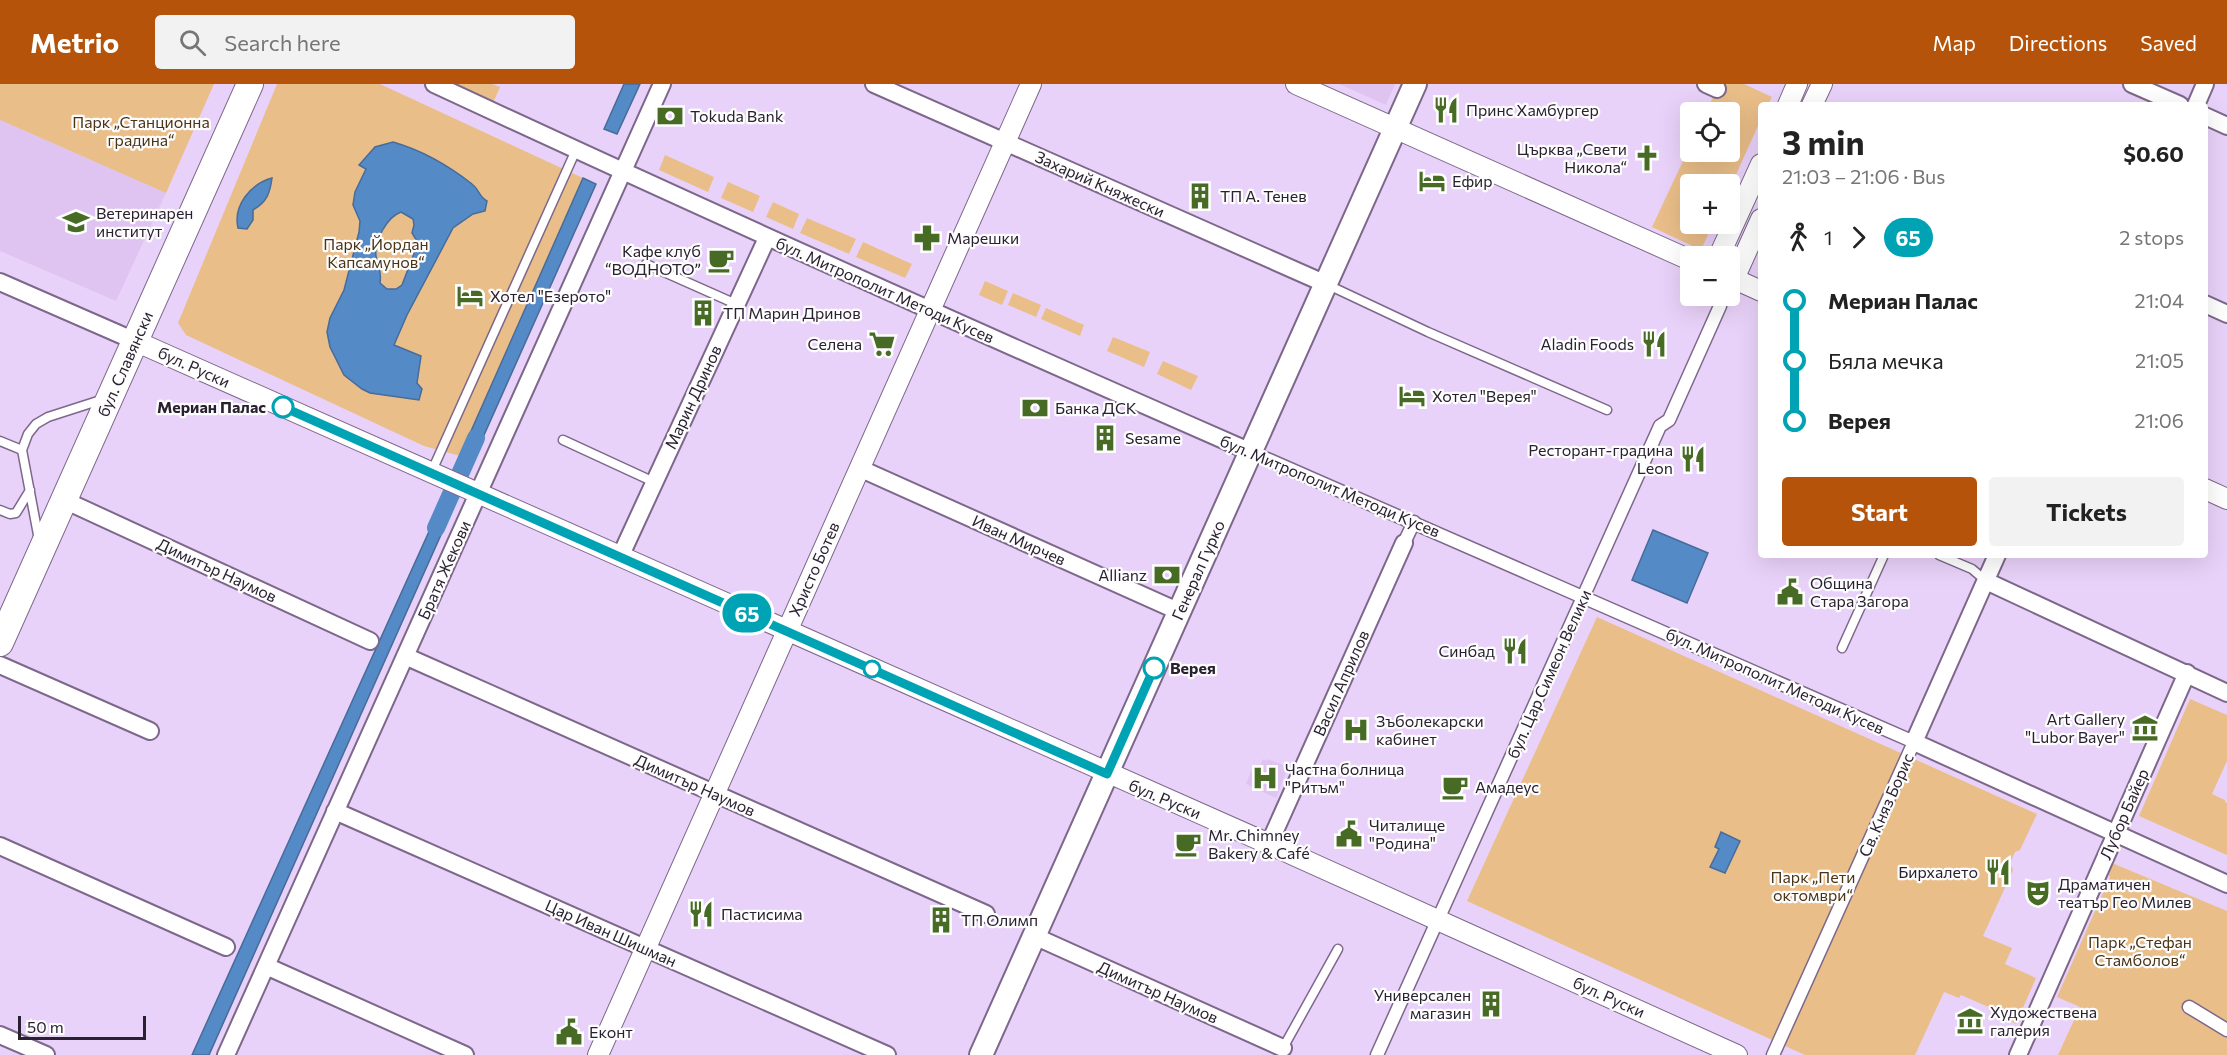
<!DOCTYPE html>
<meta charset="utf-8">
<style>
body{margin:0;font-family:Commissioner,sans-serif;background:#f2f2f2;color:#222;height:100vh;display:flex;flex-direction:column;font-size:22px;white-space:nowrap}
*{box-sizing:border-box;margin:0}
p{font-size:20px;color:#767676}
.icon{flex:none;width:33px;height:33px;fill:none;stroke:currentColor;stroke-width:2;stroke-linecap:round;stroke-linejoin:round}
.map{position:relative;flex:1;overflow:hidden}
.sheet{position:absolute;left:1758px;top:18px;width:450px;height:456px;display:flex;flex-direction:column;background:#fff;border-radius:6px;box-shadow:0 6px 24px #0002}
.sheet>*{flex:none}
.badge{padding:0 12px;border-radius:20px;font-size:21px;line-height:39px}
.controls{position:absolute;left:1680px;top:18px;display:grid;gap:12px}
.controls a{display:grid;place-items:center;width:60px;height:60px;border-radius:6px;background:#fff;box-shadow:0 6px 24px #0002;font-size:30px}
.scale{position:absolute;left:18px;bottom:15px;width:128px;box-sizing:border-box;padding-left:6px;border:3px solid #2a2130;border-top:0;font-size:16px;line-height:21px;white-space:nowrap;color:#2a2130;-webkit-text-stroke:4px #fdfdfd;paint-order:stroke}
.map>.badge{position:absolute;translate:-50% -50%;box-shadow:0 0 0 3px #fff}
.legs{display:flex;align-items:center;gap:9px;height:66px;padding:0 24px;font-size:20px}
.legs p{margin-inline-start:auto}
.summary{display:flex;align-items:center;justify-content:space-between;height:102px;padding:0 24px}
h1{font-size:33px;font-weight:700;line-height:45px}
.action{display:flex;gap:12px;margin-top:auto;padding:12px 24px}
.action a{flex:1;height:69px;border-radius:6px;background:#b45309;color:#fff;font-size:24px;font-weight:700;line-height:69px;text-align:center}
.action a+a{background:#f2f2f2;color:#222}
ul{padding:0 24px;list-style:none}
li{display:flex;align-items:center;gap:21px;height:60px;font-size:22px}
li i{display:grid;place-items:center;width:9px;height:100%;margin:0 8px;background:currentColor}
li i::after{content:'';width:15px;height:15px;margin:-8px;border:4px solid;border-radius:50%;background:#fff}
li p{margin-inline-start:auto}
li:first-child i{background:linear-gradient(#0000 50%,currentColor 0)}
li:last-child i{background:linear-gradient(currentColor 50%,#0000 0)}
header{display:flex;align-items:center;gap:36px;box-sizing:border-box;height:84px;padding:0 30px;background:#b45309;color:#fff}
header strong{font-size:28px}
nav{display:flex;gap:33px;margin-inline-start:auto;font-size:21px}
.search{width:420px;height:54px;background:#f2f2f2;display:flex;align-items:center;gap:15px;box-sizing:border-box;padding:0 21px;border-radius:6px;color:#767676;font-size:22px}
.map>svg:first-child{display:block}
.built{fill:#dfc4f1}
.green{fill:#eabe89}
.water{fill:#548bc7;stroke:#476b9a;stroke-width:1.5;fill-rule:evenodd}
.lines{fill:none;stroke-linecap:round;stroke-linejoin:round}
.canal{stroke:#548bc7;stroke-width:18}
.service-casing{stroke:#7d678a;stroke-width:11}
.pedestrian-casing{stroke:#7d678a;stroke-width:15}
.minor-casing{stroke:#7d678a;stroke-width:20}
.tertiary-casing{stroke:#7d678a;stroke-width:22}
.secondary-casing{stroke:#7d678a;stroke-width:26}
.primary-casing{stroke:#7d678a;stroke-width:28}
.service{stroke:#fff;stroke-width:8}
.pedestrian{stroke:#fff;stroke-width:12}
.minor{stroke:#fff;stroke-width:16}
.tertiary{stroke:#fff;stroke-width:20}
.secondary{stroke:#fff;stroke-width:22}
.primary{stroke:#fff;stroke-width:26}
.line-1-casing{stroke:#fff;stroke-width:14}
.line-1{stroke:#00a3b4;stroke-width:9}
.stop-1-dot{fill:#fff;stroke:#00a3b4;stroke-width:3}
.labels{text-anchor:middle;stroke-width:4.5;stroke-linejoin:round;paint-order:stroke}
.poi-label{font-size:16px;fill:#2a2130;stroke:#fdfdfd;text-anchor:start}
.park-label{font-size:16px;fill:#4b3416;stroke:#fdfdfd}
.street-label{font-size:16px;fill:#2a2130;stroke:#fdfdfd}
.stop-label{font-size:16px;font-weight:bold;fill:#2a2130;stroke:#fdfdfd;text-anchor:end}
</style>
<header>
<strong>Metrio</strong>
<div class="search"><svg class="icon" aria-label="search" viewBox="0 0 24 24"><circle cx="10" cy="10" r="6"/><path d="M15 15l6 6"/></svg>Search here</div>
<nav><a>Map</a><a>Directions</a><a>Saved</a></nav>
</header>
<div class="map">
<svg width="2227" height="971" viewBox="0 0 2227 971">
<rect width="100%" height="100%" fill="#e9d2f9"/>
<path class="built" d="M1339,0H1395L1386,21Z
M0,36L166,109L116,217L0,167Z
M1263,675L1267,677L1268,675L1288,683L1276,714L1246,700L1251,687L1257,689Z"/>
<path class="green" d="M0,0H214L166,109L0,36Z
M277,0H380L583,94L460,372L424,362L186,251L178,239Z
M448,0H492L500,3L493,19Z
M1719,0H1744L1772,13L1768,21H1761V35L1730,104V100H1690V140H1713L1701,166L1652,143L1690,62V68H1730V28H1706Z
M665,71L714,93L708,108L659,86Z
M728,98L760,112L753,128L721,114Z
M773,118L799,130L793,145L766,133Z
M807,134L856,155L849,170L800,149Z
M863,158L912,180L905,194L856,173Z
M985,197L1008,207L1002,221L979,211Z
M1013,209L1041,221L1036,233L1008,221Z
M1046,224L1084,241L1080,252L1041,235Z
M1113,253L1150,268L1144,283L1107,267Z
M1163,277L1198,292L1191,306L1157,290Z
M1597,533L2037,730L2020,766L2015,768L2010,779L2013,786L1983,852L2012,864L2005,880L2036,894L2016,940L2001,933L2002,929L1961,911L1959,914L1944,908L1915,971H1805L1467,817Z
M2190,615L2227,631V677L2212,710L2225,716V718L2227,719V771L2139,732Z
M2112,779L2227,827V971H2058L2080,923L2057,913L2110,793L2107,789Z"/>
<path class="water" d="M624,0H640L617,50L604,45Z
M393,58C421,66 449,82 472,100C479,105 479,113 487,117L485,127L473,130L453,144L407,231L394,261L421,272L417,299L422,305L419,316L370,309L362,305L344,291L330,263L327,248L330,234L344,206L359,148L360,137L353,121L355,108L366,85L359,81L375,63ZM401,128L413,135L414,141L412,149L418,159L402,201L396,205H387L380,199C382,185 378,184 376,172C374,157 387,133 401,128Z
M272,94C270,109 267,118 253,126V136L247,145L238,144C233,122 250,100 272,94Z
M583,94L596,100L472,378L460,372Z
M441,421L452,426L209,971H192Z
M1653,446L1708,469L1687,519L1632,496Z
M1721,748L1740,757L1725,789L1710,783L1719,765L1715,763Z"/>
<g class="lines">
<path class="canal" d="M436,444L476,354"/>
<g class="service-casing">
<path id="service" d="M646,180L736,220
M1326,200L1428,248L1607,326
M563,356L654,398
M0,357L22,366
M431,389L576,66
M0,426L10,430L16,429L30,406
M39,456L22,366L28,350L36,340L48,333L104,315
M1939,471L1972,485L1986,497
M1842,564L1884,471
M1283,964L1338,865"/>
</g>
<g class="pedestrian-casing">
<path id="pedestrian" d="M1251,368L1914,658L1773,971
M1404,459L1414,438
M2189,923L2227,946
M1377,971L1660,342L1669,336L1720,222L1717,215L1719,212"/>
</g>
<g class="minor-casing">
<path id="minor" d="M434,0C705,126 977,248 1251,368
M874,0L1326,200
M1706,0L1717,5
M2132,0L2180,21
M2196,21L2205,0
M2205,32L2227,42
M0,198L135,257
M2205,220L2227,230
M859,384L1180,528
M64,416L370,557
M1997,471L1914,658L2227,800
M620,473L767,154
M1986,497L2227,609
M405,572L986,830
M0,581L150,647
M335,727L887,971
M1269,760L1404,459
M0,762L226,863
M1034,852L1283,964
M266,882L465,971
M0,951L46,971
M226,971L662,0
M2018,971L2187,589"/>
</g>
<g class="tertiary-casing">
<path id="tertiary" d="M1296,0L1690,176
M1788,21L1797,0
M1812,21L1822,0
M1719,172L1761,80
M1730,193L1761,207
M1734,195L1761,135
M135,257L1269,760L1737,971
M2205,405L2227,415
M598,971L1031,0"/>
</g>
<g class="secondary-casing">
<path id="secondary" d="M981,971L1415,0"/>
</g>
<g class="primary-casing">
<path id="primary" d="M0,559L250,0"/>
</g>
<use href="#service" class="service"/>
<use href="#pedestrian" class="pedestrian"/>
<use href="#minor" class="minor"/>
<use href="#tertiary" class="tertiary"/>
<use href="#secondary" class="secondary"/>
<use href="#primary" class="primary"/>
</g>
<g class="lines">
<g class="line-1-casing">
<path id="line-1" d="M283,323L1107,690L1154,584"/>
</g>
<use href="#line-1" class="line-1"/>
</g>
<defs>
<g id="restaurant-bare" transform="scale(2.07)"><path d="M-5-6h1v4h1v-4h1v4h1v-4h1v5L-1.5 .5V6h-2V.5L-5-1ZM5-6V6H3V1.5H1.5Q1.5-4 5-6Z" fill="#476b24" stroke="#fdfdfd" stroke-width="2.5" paint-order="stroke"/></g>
<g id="bank-bare" transform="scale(2.07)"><path d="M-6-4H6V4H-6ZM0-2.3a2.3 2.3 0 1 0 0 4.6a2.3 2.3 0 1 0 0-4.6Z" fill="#476b24" stroke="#fdfdfd" stroke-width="2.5" paint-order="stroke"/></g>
<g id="church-bare" transform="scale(2.07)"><path d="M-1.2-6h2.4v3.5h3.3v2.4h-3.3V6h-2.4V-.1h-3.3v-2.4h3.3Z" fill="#476b24" stroke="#fdfdfd" stroke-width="2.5" paint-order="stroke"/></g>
<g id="hotel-bare" transform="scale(2.07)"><path d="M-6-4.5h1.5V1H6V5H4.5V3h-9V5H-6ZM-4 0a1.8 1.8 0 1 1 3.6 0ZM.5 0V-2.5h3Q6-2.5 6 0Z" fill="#476b24" stroke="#fdfdfd" stroke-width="2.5" paint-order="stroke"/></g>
<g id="building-bare" transform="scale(2.07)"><path d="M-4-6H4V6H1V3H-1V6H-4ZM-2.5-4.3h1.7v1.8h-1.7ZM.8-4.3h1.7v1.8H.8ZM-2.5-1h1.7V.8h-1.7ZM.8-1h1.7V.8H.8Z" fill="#476b24" stroke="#fdfdfd" stroke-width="2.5" paint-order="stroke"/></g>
<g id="university-bare" transform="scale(2.07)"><path d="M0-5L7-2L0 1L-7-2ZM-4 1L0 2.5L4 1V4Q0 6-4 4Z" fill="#476b24" stroke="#fdfdfd" stroke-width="2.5" paint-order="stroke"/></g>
<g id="pharmacy-bare" transform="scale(2.07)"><path d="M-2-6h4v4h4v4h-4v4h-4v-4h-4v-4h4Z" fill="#476b24" stroke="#fdfdfd" stroke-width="2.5" paint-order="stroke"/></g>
<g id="cafe-bare" transform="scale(2.07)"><path d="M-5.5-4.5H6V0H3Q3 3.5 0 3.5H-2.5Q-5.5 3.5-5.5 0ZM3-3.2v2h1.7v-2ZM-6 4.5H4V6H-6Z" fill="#476b24" stroke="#fdfdfd" stroke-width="2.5" paint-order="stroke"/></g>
<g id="supermarket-bare" transform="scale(2.07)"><path d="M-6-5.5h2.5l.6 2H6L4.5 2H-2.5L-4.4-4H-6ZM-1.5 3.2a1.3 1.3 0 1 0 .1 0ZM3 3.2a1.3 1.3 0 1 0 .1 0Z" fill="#476b24" stroke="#fdfdfd" stroke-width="2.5" paint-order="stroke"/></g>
<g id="civic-bare" transform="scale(2.07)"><path d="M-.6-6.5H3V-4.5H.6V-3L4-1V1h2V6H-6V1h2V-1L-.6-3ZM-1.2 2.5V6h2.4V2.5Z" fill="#476b24" stroke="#fdfdfd" stroke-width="2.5" paint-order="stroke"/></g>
<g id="museum-bare" transform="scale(2.07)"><path d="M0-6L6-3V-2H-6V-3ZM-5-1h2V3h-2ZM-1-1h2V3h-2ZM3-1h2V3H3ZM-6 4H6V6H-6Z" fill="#476b24" stroke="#fdfdfd" stroke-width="2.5" paint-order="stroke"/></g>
<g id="hospital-bare" transform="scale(2.07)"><path d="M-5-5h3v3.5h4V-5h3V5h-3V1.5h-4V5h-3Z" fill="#476b24" stroke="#fdfdfd" stroke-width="2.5" paint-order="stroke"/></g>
<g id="theatre-bare" transform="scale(2.07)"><path d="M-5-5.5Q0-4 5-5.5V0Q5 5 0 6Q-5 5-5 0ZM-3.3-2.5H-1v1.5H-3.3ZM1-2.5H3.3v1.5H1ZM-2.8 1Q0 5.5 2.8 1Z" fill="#476b24" stroke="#fdfdfd" stroke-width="2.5" paint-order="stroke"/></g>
</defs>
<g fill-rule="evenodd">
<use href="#restaurant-bare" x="1446" y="26"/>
<use href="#bank-bare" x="670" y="32"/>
<use href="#church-bare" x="1647" y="74"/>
<use href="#hotel-bare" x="1432" y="97"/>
<use href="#building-bare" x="1200" y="112"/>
<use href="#university-bare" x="76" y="138"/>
<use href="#pharmacy-bare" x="927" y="154"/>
<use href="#cafe-bare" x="721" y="176"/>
<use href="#hotel-bare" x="470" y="212"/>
<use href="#building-bare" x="703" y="229"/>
<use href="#supermarket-bare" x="882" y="260"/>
<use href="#restaurant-bare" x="1654" y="260"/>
<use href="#hotel-bare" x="1412" y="312"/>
<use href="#bank-bare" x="1035" y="324"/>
<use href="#building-bare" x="1105" y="354"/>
<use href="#restaurant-bare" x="1693" y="375"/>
<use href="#bank-bare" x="1167" y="491"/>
<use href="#civic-bare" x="1790" y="508"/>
<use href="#restaurant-bare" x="1515" y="567"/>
<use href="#museum-bare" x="2145" y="644"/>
<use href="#hospital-bare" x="1356" y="646"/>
<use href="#hospital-bare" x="1265" y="694"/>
<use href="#cafe-bare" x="1455" y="703"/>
<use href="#civic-bare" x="1349" y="750"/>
<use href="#cafe-bare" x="1188" y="760"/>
<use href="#restaurant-bare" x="1998" y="788"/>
<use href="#theatre-bare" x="2038" y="809"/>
<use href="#restaurant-bare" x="701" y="830"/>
<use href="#building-bare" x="941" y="836"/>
<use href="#building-bare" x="1491" y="920"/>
<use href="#museum-bare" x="1970" y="937"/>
<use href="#civic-bare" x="569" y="948"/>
</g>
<g class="stop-1-dot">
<circle cx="283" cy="323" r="10"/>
<circle cx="1154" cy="584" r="10"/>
<circle cx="872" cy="585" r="8"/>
</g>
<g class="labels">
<g class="poi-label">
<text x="1466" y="32">Принс Хамбургер</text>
<text x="690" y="38">Tokuda Bank</text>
<text x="1627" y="71" text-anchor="end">Църква „Свети<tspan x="1627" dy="18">Никола“</tspan></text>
<text x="1452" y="103">Ефир</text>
<text x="1220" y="118">ТП А. Тенев</text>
<text x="96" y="135">Ветеринарен<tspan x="96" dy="18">институт</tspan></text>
<text x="947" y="160">Марешки</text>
<text x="701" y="173" text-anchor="end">Кафе клуб<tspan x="701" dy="18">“ВОДНОТО”</tspan></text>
<text x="490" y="218">Хотел "Езерото"</text>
<text x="723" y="235">ТП Марин Дринов</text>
<text x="862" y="266" text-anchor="end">Селена</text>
<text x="1634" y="266" text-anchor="end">Aladin Foods</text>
<text x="1432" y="318">Хотел "Верея"</text>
<text x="1055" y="330">Банка ДСК</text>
<text x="1125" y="360">Sesame</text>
<text x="1673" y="372" text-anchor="end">Ресторант-градина<tspan x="1673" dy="18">Leon</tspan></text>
<text x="1147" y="497" text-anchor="end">Allianz</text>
<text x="1810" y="505">Община<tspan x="1810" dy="18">Стара Загора</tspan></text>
<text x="1495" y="573" text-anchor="end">Синбад</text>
<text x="2125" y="641" text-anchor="end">Art Gallery<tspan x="2125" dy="18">"Lubor Bayer"</tspan></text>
<text x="1376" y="643">Зъболекарски<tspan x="1376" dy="18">кабинет</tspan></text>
<text x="1285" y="691">Частна болница<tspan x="1285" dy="18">"Ритъм"</tspan></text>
<text x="1475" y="709">Амадеус</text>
<text x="1369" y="747">Читалище<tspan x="1369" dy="18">"Родина"</tspan></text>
<text x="1208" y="757">Mr. Chimney<tspan x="1208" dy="18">Bakery &amp; Café</tspan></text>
<text x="1978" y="794" text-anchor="end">Бирхалето</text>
<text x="2058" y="806">Драматичен<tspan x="2058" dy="18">театър Гео Милев</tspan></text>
<text x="721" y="836">Пастисима</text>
<text x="961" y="842">ТП Олимп</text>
<text x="1471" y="917" text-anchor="end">Универсален<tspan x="1471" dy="18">магазин</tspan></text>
<text x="1990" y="934">Художествена<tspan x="1990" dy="18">галерия</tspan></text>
<text x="589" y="954">Еконт</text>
</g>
<g class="park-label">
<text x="141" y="44">Парк „Станционна<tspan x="141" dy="18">градина“</tspan></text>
<text x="376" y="166">Парк „Йордан<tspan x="376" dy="18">Капсамунов“</tspan></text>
<text x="1813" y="799">Парк „Пети<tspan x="1813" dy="18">октомври“</tspan></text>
<text x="2140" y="864">Парк „Стефан<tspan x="2140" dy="18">Стамболов“</tspan></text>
</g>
<g class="street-label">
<text transform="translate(1100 100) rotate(24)" y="6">Захарий Княжески</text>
<text transform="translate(885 206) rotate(24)" y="6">бул. Митрополит Методи Кусев</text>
<text transform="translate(125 280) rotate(-66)" y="6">бул. Славянски</text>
<text transform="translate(194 283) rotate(24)" y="6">бул. Руски</text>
<text transform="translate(693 313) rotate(-65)" y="6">Марин Дринов</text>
<text transform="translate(1330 402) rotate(23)" y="6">бул. Митрополит Методи Кусев</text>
<text transform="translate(1019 456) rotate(24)" y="6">Иван Мирчев</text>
<text transform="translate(814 485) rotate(-66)" y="6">Христо Ботев</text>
<text transform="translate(217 486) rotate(25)" y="6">Димитър Наумов</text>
<text transform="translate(444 486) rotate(-66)" y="6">Братя Жекови</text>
<text transform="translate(1198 486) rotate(-66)" y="6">Генерал Гурко</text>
<text transform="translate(1549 590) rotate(-66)" y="6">бул. Цар Симеон Велики</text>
<text transform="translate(1775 597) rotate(24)" y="6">бул. Митрополит Методи Кусев</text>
<text transform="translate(1341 599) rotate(-66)" y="6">Васил Априлов</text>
<text transform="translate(695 701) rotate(24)" y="6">Димитър Наумов</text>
<text transform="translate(1165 715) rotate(23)" y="6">бул. Руски</text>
<text transform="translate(1886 721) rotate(-66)" y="6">Св. Княз Борис</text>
<text transform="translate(2124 730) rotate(-66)" y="6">Лубор Байер</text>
<text transform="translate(611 849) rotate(24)" y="6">Цар Иван Шишман</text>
<text transform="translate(1158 908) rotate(24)" y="6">Димитър Наумов</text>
<text transform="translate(1609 913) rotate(24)" y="6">бул. Руски</text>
</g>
<g class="stop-label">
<text x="266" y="329">Мериан Палас</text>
<text x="1170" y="590" text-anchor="start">Верея</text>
</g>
</g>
</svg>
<div class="controls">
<a><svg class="icon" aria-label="locate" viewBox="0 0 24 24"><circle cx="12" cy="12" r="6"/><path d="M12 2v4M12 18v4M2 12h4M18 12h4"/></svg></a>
<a>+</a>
<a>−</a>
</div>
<div class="scale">50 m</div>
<b class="badge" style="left:747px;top:529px;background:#00a3b4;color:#fff">65</b>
<section class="sheet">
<div class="summary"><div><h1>3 min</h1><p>21:03 – 21:06 · Bus</p></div><b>$0.60</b></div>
<div class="legs"><svg class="icon" aria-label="walk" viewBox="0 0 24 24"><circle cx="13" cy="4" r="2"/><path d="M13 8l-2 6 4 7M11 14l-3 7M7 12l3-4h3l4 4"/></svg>1<svg class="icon" aria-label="forward" viewBox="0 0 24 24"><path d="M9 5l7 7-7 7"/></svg><b class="badge" style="background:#00a3b4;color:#fff">65</b><p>2 stops</p></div>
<ul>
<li><i style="color:#00a3b4"></i><b>Мериан Палас</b><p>21:04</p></li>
<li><i style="color:#00a3b4"></i><span>Бяла мечка</span><p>21:05</p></li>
<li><i style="color:#00a3b4"></i><b>Верея</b><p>21:06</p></li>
</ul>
<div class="action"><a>Start</a><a>Tickets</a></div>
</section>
</div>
